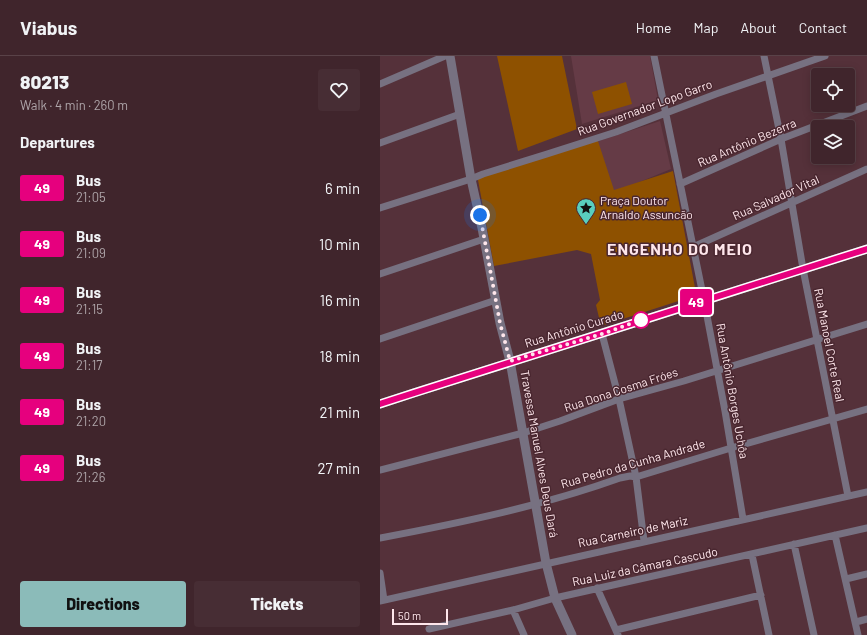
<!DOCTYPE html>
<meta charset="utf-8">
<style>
body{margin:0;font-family:Barlow,sans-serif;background:#472d34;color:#f1f3f6;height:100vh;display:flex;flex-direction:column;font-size:15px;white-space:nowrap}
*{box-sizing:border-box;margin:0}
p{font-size:13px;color:#aea5a9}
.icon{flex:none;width:22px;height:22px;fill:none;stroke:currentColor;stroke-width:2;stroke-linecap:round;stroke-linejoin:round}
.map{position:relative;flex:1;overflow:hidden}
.details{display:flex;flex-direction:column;background:#40252c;width:380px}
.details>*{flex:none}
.badge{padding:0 8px;border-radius:3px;font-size:14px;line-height:26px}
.tools{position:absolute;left:431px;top:12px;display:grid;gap:8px}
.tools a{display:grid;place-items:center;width:44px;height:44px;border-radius:4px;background:#40252c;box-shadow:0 2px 10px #0003,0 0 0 1px #594248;font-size:20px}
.scale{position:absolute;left:12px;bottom:10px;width:56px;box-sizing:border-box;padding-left:4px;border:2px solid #fee6eb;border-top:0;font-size:11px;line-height:14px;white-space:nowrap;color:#fee6eb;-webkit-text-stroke:3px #4a2730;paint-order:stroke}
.you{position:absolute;width:20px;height:20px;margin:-10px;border:3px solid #fff;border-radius:50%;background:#1a73e8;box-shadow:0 0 0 6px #1a73e833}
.map>.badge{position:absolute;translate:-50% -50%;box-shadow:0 0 0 2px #fff}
h2{padding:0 20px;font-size:15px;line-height:36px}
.round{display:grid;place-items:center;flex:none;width:42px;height:42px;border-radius:4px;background:#472d34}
.summary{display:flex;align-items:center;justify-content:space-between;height:68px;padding:0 20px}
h1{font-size:19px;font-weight:800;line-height:30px}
.cta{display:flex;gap:8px;margin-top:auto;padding:8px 20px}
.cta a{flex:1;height:46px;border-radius:4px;background:#8bbbb9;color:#111;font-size:16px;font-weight:800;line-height:46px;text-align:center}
.cta a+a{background:#472d34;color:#f1f3f6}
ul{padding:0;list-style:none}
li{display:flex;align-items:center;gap:12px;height:56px;padding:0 20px}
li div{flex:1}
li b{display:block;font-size:15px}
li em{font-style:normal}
li .badge{min-width:44px;font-weight:700;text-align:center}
header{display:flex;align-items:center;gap:24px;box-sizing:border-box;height:56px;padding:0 20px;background:#40252c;border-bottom:1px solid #594248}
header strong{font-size:19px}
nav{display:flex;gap:22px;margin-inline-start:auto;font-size:14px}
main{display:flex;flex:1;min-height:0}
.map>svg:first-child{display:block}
.built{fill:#653b46}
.green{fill:#8e5100}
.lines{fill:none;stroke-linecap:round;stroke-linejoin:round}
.minor{stroke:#777181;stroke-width:7}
.tertiary{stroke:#777181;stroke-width:9}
.line-casing{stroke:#fff;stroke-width:9}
.line{stroke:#e6007e;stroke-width:6}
.walk{stroke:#fee6eb;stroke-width:4;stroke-dasharray:0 7.2}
.stop-dot{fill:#fff;stroke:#e6007e;stroke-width:2}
.labels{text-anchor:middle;stroke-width:3;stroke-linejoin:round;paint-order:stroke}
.street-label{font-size:12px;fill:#fee6eb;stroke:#4a2730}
.poi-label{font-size:12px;fill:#fee6eb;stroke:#4a2730;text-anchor:start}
.district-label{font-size:16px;font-weight:bold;letter-spacing:1px;fill:#fee6eb;stroke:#4a2730}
</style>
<header>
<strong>Viabus</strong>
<nav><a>Home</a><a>Map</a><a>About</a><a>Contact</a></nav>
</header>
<main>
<section class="details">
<div class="summary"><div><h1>80213</h1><p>Walk · 4 min · 260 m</p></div><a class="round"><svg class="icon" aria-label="heart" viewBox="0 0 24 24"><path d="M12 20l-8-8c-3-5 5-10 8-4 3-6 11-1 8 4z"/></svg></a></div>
<h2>Departures</h2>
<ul>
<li><span class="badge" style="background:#e6007e;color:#fff">49</span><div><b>Bus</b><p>21:05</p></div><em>6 min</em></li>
<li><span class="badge" style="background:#e6007e;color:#fff">49</span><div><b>Bus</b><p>21:09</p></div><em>10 min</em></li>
<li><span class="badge" style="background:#e6007e;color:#fff">49</span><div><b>Bus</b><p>21:15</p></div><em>16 min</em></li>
<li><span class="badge" style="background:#e6007e;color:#fff">49</span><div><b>Bus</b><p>21:17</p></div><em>18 min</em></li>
<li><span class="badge" style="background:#e6007e;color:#fff">49</span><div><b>Bus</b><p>21:20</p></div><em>21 min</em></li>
<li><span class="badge" style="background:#e6007e;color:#fff">49</span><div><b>Bus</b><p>21:26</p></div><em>27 min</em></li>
</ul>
<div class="cta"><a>Directions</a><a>Tickets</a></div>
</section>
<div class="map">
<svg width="487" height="579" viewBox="0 0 487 579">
<rect width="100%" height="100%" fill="#55313a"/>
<path class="built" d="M191,0H270L278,44L202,68Z
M280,65L291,113L233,137L216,86Z"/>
<path class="green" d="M117,0H182L197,73L138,95Z
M246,26L252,48L218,58L212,36Z
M217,82L234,134L293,115L316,237L314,240L221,270L216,249L220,244L211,198L197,194L114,210L98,124V122Z"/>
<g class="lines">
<path class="minor" d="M274,0L324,244L345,355L363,463
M384,0L401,83L423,213L468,440
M0,28L65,0
M0,87L80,58
M300,128L401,83L487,50
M0,152L91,123L103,118L167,98L236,76L336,38L445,0
M313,191L487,113
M0,218L104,183
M222,278L239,343L256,421L264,485
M0,283L116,244
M0,414L143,377L180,365L239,343L304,325L487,268
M455,479L478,579
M0,482C80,467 162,450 240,422L250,420L256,421L351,392L487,353
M414,488L434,579
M372,499L389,579
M0,517L4,544
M466,523L487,518
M217,532L238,579
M0,545L487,436
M133,554L144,579
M476,566L487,563
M49,573L133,554L175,542L487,472
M236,574L381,539"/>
<path class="tertiary" d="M70,0L91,123L102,172L120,267L130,305L166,507L175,542L192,579
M0,348C162,295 325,245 487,193"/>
</g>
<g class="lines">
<g class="line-casing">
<path id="line" d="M0,348C162,295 325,245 487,193"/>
</g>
<use href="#line" class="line"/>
<path class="walk" d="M100,159L120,267L130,305L222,278L261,264"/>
</g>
<defs>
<g id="sight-pin" transform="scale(1)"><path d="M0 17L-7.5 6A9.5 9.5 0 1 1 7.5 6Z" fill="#59cebe" stroke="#4a2730"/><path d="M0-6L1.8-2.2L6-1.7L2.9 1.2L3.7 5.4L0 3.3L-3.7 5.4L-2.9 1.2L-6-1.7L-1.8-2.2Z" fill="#111"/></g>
</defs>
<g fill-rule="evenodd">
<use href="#sight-pin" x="206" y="152"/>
</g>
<circle class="stop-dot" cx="261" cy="264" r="8"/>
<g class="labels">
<g class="street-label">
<text transform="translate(265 52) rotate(-20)" y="4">Rua Governador Lopo Garro</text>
<text transform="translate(367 87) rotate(-23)" y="4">Rua Antônio Bezerra</text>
<text transform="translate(396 142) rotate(-24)" y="4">Rua Salvador Vital</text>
<text transform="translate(194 273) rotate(-17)" y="4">Rua Antônio Curado</text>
<text transform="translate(449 289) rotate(79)" y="4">Rua Manoel Corte Real</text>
<text transform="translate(241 334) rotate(-18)" y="4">Rua Dona Cosma Fróes</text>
<text transform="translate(352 335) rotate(80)" y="4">Rua Antônio Borges Uchôa</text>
<text transform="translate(159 398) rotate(80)" y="4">Travessa Manuel Alves Deus Dará</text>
<text transform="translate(253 408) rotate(-16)" y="4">Rua Pedro da Cunha Andrade</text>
<text transform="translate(253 476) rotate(-12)" y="4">Rua Carneiro de Mariz</text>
<text transform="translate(265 511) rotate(-12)" y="4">Rua Luiz da Câmara Cascudo</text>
</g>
<g class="poi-label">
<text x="220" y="149">Praça Doutor<tspan x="220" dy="14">Arnaldo Assuncão</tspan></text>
</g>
<g class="district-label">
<text x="300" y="199">ENGENHO DO MEIO</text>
</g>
</g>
</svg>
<div class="tools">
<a><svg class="icon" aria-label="locate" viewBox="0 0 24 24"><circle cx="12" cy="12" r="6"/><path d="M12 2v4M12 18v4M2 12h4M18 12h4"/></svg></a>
<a><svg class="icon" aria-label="layers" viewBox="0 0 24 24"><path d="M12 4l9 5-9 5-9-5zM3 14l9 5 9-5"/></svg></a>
</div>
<div class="scale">50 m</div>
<div class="you" style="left:100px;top:159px"></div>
<b class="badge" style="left:316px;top:246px;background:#e6007e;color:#fff">49</b>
</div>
</main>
